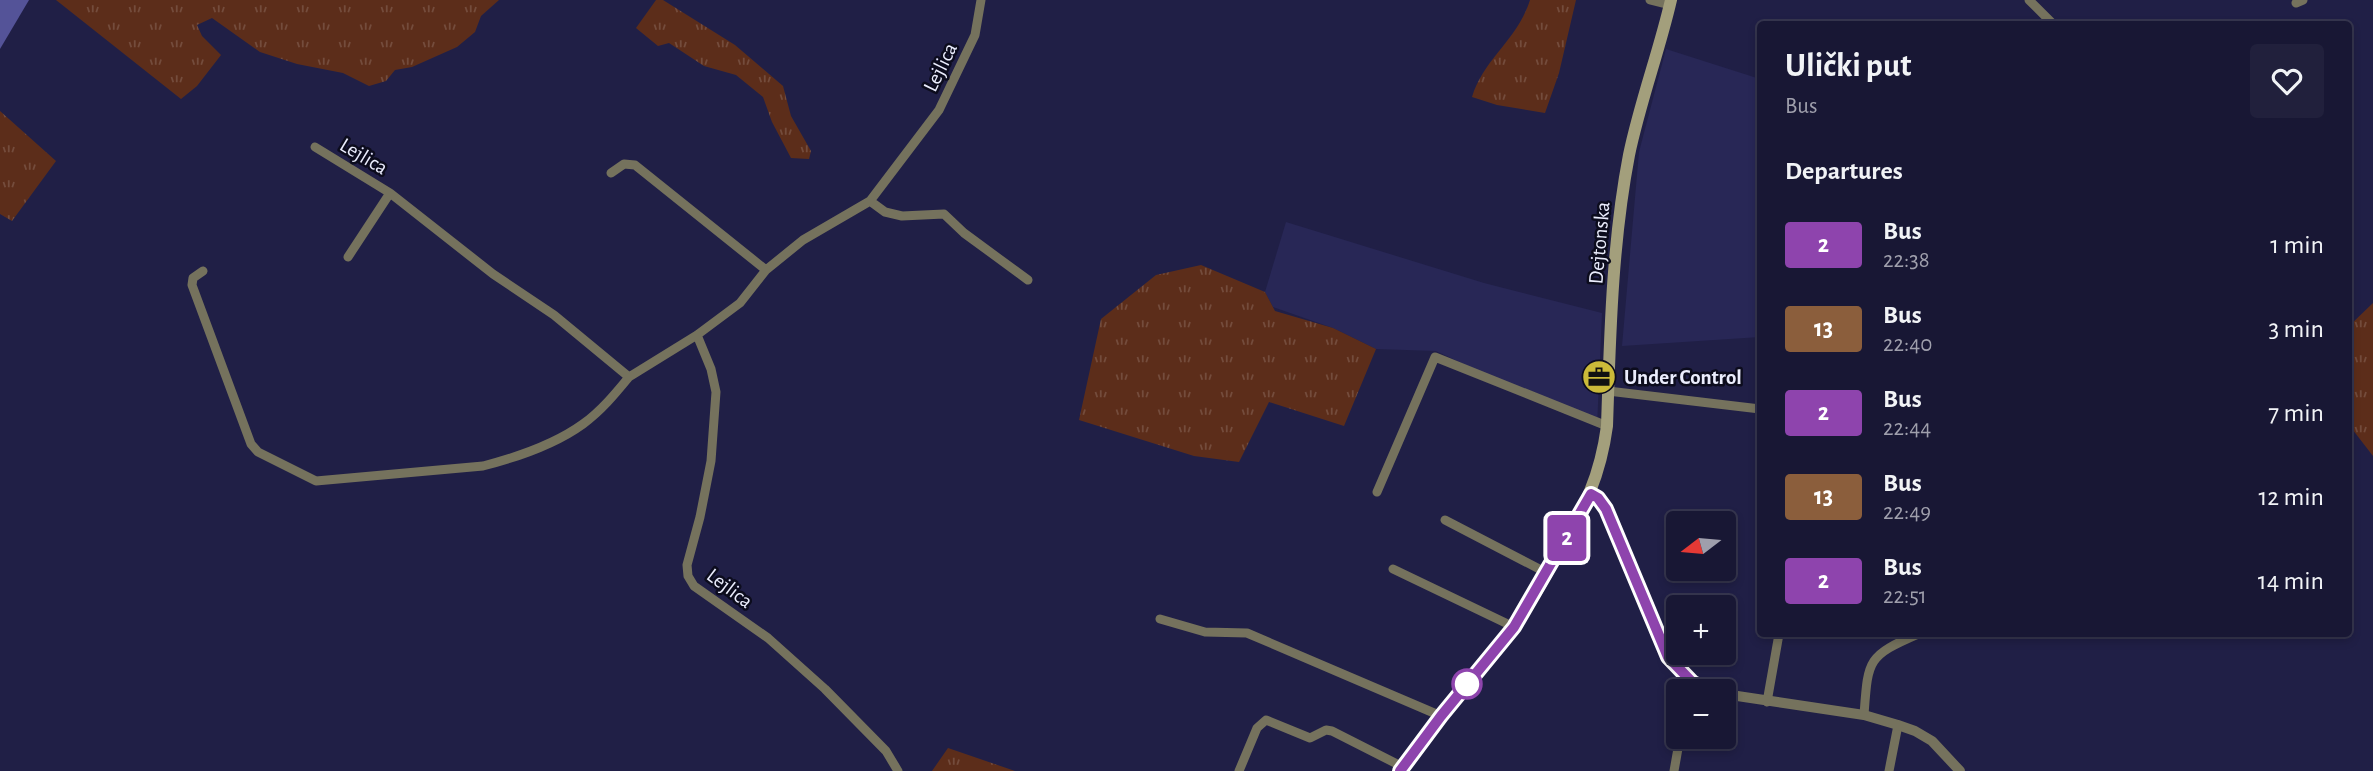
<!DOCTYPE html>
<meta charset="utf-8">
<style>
body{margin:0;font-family:"Alegreya Sans",sans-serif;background:#21203c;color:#f1f3f6;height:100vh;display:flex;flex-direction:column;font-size:26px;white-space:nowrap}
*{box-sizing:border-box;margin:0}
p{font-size:23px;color:#9f9fac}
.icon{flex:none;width:38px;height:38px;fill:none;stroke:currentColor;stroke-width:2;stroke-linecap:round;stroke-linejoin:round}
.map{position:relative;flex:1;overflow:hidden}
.side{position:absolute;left:1757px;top:21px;width:595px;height:616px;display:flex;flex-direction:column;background:#181734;border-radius:7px;box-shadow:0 4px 10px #0003,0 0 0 2px #36364f}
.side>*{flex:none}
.badge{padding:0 14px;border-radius:5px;font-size:24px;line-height:46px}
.needle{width:46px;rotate:254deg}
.controls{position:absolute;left:1666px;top:511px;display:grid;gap:14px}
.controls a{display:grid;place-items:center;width:70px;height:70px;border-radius:7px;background:#181734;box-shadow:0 4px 10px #0003,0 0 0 2px #36364f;font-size:35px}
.map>.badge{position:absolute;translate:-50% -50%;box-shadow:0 0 0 4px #fff}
h2{padding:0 28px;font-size:26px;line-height:63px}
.round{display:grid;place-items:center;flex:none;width:74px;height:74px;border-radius:7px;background:#21203c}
.overview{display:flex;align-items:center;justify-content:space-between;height:119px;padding:0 28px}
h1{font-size:33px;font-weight:600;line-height:52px}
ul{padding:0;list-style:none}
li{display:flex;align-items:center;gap:21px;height:84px;padding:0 28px}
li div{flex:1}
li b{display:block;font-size:26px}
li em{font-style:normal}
li .badge{min-width:77px;font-weight:700;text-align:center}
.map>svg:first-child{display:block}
.built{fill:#282756}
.grass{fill:url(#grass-tufts)}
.water{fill:#545398}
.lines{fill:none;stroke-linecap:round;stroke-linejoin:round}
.minor{stroke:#75725d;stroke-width:9}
.tertiary{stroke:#75725d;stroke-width:10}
.secondary{stroke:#a39f7c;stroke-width:12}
.line-casing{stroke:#fff;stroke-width:16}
.line{stroke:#8e44ad;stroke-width:10}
.stop-dot{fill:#fff;stroke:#8e44ad;stroke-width:3.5}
.labels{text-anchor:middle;stroke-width:5;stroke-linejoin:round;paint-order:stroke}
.street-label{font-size:21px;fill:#ebedfd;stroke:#0c0c1d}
.poi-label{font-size:21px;font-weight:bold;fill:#ebedfd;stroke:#0c0c1d;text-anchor:start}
</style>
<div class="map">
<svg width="2373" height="771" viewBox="0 0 2373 771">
<defs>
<pattern id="grass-tufts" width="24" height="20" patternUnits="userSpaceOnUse" patternTransform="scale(1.75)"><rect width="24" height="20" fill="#5c2d1a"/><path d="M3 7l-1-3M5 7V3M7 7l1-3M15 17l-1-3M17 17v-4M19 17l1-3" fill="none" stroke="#744c3c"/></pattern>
</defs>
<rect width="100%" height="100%" fill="#201f46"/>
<path class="built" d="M1666,49L1760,79V337L1622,346L1639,152Z
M1286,222L1484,283L1602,313L1597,427L1436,351L1376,349L1333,328L1273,307L1265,292Z"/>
<path class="grass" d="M56,0H499L481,16L475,32L457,47L412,67L395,70L386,81L369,86L343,73L297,64L260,52L212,18L197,25L202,36L221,55L197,86L181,99Z
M656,0H663L735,45L783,86L791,116L811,151L809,159L791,158L772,122L763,97L736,75L704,66L669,43L658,46L636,28Z
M1530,0H1576L1559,73L1545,113L1497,105L1472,97C1484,58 1517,41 1530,0Z
M0,111L56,161L12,221L0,214Z
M1201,265L1265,292L1275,311L1333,328L1376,349L1344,426L1269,402L1239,462L1194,456L1079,420L1101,319L1156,275Z
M2373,303V456L2349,425L2348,327Z
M948,748L1015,771H932Z"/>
<path class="water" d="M0,0H29L0,49Z"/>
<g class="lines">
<path class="minor" d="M1650,0L1670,5
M2029,0L2053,24
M2296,3L2303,0
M315,147L390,193L493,274L554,315L629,377L697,335L740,303L766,270L803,240L870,201L939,110L975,35L981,0
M611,173L624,164L635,165L766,270
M870,201L885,212L902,216L944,214L964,233L1028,280
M348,257L390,193
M203,271L193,278L192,285L251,444L258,452L316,481L483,466C518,457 554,445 583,424C601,411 615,394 629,377
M697,335L711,369L716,392L711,461L700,517L687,565L688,576L694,586L768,638L825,689L886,751L898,771
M1608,391L1760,409
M1377,492L1435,357L1607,426
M1445,520L1547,573
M1393,569L1514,627
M1160,619L1205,632L1247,633L1441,716
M1767,702L1779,634
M1864,715C1868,660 1867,656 1918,634
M1239,771L1257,728L1266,720L1310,738L1326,730L1332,731L1403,767
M1674,771L1680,737
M1889,771L1898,725"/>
<path class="tertiary" d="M1591,493L1606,509L1668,657L1693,683L1709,691
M1724,694L1864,715L1898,725L1915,731L1932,741L1960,771"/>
<path class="secondary" d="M1400,771C1435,722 1476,677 1513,628C1531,604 1545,576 1560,550C1585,505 1600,478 1607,426C1610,336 1612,243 1629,155C1640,102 1659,52 1671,0"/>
</g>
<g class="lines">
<g class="line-casing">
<path id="line" d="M1400,771L1441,716L1514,627L1591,494L1598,498L1606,509L1668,657L1693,683L1709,691"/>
</g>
<use href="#line" class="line"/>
</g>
<defs>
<g id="office-disc" transform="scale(1.75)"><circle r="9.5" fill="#cbba39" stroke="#0c0c1d"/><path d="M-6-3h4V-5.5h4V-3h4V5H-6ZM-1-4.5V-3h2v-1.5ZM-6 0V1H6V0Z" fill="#111"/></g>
</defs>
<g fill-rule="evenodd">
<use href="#office-disc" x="1599" y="377"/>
</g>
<circle class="stop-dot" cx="1467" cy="684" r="14"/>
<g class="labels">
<g class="street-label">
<text transform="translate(940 67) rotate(-64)" y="7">Lejlica</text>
<text transform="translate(364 156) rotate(31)" y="7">Lejlica</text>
<text transform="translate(1599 243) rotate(-85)" y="7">Dejtonska</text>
<text transform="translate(730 588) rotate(37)" y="7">Lejlica</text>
</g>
<g class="poi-label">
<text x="1624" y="384">Under Control</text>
</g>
</g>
</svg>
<div class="controls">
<a><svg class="needle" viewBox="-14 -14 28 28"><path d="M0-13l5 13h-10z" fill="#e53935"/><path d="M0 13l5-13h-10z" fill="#9f9fac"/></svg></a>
<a>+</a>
<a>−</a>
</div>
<b class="badge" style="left:1567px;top:538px;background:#8e44ad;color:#fff">2</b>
<section class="side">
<div class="overview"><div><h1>Ulički put</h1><p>Bus</p></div><a class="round"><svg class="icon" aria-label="heart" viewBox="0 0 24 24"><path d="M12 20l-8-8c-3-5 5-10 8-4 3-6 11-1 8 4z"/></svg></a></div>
<h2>Departures</h2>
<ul>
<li><span class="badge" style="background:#8e44ad;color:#fff">2</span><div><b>Bus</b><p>22:38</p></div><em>1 min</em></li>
<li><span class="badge" style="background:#8b5e3c;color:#fff">13</span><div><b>Bus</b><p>22:40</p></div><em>3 min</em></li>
<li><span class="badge" style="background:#8e44ad;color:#fff">2</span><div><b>Bus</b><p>22:44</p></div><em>7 min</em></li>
<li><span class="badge" style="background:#8b5e3c;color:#fff">13</span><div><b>Bus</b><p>22:49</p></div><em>12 min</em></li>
<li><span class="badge" style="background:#8e44ad;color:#fff">2</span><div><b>Bus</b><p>22:51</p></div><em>14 min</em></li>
</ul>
</section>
</div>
